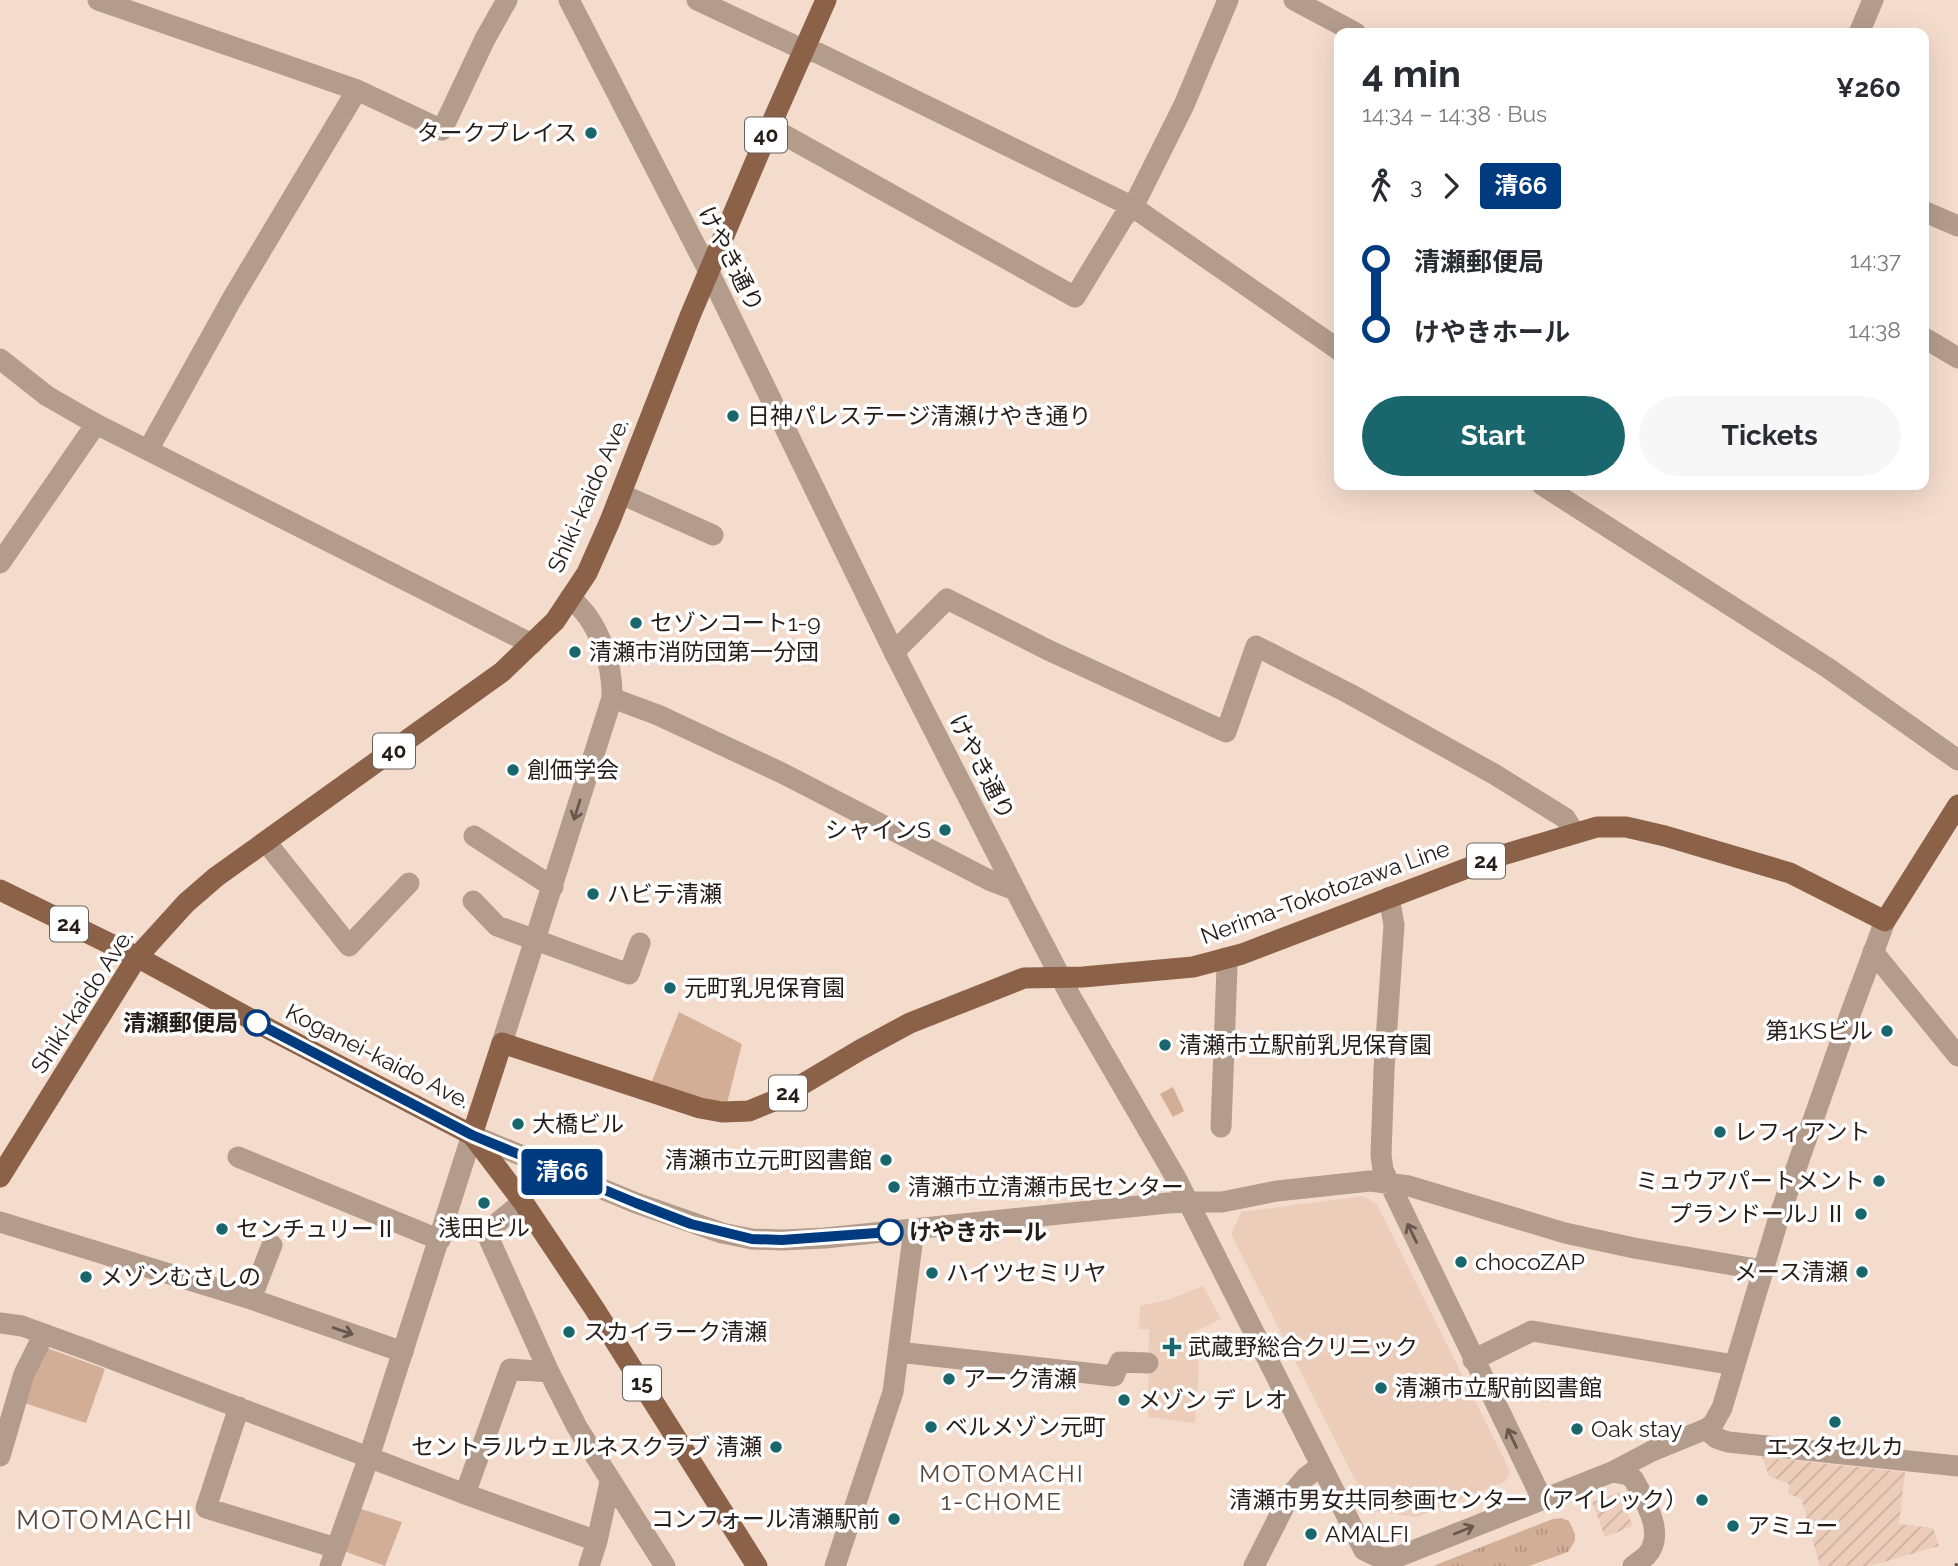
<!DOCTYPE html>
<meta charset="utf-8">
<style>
body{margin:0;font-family:Raleway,"Noto Sans JP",sans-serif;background:#f7f7f7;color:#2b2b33;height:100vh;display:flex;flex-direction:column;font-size:26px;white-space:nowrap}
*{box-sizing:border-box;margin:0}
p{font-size:23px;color:#7c7c81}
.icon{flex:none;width:38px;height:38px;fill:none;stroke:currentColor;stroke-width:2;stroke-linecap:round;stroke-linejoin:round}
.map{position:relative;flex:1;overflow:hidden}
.panel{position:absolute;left:1334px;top:28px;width:595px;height:462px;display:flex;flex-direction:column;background:#fff;border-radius:14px;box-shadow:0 7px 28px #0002}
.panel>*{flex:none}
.badge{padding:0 14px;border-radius:5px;font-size:24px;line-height:46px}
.map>.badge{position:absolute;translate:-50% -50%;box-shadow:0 0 0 4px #fff}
.legs{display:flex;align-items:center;gap:10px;height:77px;padding:0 28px;font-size:23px}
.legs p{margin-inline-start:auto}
.summary{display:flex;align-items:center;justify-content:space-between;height:119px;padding:0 28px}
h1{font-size:38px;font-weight:700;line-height:52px}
.cta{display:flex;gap:14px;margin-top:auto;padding:14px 28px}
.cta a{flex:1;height:80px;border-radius:42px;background:#19676d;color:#fff;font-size:28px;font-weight:700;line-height:80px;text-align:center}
.cta a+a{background:#f7f7f7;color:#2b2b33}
ul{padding:0 28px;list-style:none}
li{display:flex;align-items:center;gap:24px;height:70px;font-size:26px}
li i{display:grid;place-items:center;width:10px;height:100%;margin:0 9px;background:currentColor}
li i::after{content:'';width:18px;height:18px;margin:-9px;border:5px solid;border-radius:50%;background:#fff}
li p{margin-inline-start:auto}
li:first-child i{background:linear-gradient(#0000 50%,currentColor 0)}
li:last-child i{background:linear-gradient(currentColor 50%,#0000 0)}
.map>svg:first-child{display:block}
.built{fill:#eccdba}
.industrial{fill:url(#industrial-furrows)}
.grass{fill:url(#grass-tufts)}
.park{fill:#d3ae96}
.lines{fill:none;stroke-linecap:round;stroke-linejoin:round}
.minor{stroke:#b49c8d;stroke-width:21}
.tertiary{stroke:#b49c8d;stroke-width:21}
.primary{stroke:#8b6147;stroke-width:21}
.rail{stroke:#665850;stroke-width:5;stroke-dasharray:9 9;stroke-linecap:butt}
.oneway{stroke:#66564d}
.line-1-casing{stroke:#fff;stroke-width:16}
.line-1{stroke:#003b80;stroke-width:10}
.poi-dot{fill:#19676d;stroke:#fff;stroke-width:2.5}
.stop-1-dot{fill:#fff;stroke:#003b80;stroke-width:3.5}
.labels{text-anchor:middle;stroke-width:7;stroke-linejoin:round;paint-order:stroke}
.shield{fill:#fff;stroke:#67615d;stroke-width:2}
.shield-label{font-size:21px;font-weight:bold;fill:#261d18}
.poi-label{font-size:23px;fill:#261d18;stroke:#fff;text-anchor:start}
.street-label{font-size:23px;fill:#261d18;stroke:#fff}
.stop-label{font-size:23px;font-weight:bold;fill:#261d18;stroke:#fff;text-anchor:end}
.neighbourhood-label{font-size:24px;letter-spacing:2px;fill:#5b473a;stroke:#fff}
.quarter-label{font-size:26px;letter-spacing:2px;fill:#5b473a;stroke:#fff}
</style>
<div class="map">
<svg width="1958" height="1566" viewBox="0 0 1958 1566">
<defs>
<pattern id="industrial-furrows" width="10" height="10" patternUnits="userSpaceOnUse" patternTransform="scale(1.75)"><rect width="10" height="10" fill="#eccdba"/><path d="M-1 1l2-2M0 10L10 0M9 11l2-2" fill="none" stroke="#cab09f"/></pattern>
<pattern id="grass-tufts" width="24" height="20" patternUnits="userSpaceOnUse" patternTransform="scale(1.75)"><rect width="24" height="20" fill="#d3ae96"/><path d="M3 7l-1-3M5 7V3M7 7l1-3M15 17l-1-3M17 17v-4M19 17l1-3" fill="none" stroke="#b59581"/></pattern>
</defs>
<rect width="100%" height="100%" fill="#f4dccd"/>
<path class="built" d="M1363,1196L1377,1204L1510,1471L1505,1482L1416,1517L1371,1511L1231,1234L1241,1212Z
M1203,1286L1221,1319L1194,1332L1199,1368L1195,1423L1148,1417L1149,1329H1139L1140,1306L1171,1299Z"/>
<path class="industrial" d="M1762,1457L1905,1472L1899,1524L1933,1528L1939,1546L1870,1566H1820L1801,1498L1788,1494L1789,1484L1769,1476Z
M1619,1492L1633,1526L1605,1537L1592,1502Z"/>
<path class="grass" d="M1562,1518L1569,1521L1575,1534V1541L1568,1552L1529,1566H1433L1553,1519Z"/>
<path class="park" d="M679,1012L742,1044L726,1107L650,1086Z
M1173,1087L1184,1111L1173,1117L1160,1094Z
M47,1348L105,1369L86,1423L24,1403L32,1377Z
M352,1506L402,1522L385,1566L336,1548Z"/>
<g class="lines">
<path class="minor" d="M98,0L357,90L442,130L485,39L507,0
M697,0L804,50L818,53L1133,207L1339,350
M1294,0L1356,33
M1859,33L1873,0
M770,127L1075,297L1123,218L1133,207L1184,105L1228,0
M1923,211L1958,226
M1923,337L1958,358
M0,359L47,396L96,424L532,644
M148,450L232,299L357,90
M1542,485L1828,668L1958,760
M621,494L713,535
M0,563L96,424
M894,652L947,599L1048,650L1226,732L1256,646L1350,694L1494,774L1565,818L1574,832
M612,698L658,715L782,773L991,881L1015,890
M474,836L553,887
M266,842L349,946L409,883
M1389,897L1394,925L1384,1069L1381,1155L1383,1170L1542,1499
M473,901L497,926L629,974L640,943
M1873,952L1958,1056
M1221,1127L1227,968L1225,958
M238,1157L440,1240
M523,1202L486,1232L549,1372L577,1427L665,1566
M1188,1202H1222L1277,1191L1370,1181L1409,1186L1565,1233L1634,1248L1762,1270
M0,1222L251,1299L403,1352
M251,1299L272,1245
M0,1323L22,1326L88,1350L465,1494L597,1541L610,1482
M898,1352L1114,1376L1120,1362L1148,1363
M1473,1360L1532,1331L1734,1365
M239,1407L206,1508L336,1548
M1706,1429L1716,1438L1728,1442L1958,1466
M0,1456L24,1374L44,1334
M1612,1472L1629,1475L1634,1480C1645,1501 1666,1534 1647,1555C1643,1559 1637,1563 1633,1566
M465,1494L510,1369L549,1372
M1364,1550C1378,1558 1385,1560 1400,1556L1612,1472L1652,1451
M589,1566L597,1541
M835,1566L893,1392L914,1229
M1254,1566L1289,1497L1306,1477L1321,1466"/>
<path class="tertiary" d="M569,0L709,272L894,652L1024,907L1072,999L1176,1178L1364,1550
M502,1043L612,698C613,663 598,620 570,598
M1652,1451L1706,1429L1713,1424L1722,1408L1779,1217L1851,1012L1885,921
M330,1566L369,1457L472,1135L636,1203L722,1233L752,1239L782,1240L825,1238L1168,1203L1188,1202"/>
<path class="primary" d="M0,890L137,957L269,1029L472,1135L523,1202L594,1308L757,1566
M472,1135L502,1043L700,1108L722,1112L749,1111L776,1100L860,1050L910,1023L1024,978L1083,977L1193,967L1242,954L1499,856L1597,827H1626L1665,836L1790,873L1885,921L1958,805
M0,1177L137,957L186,903L216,877L502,672L555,621L587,573L610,521L690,316L770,127L826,0"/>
<path class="rail" d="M1955,1566L1958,1565"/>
</g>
<defs><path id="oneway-shaft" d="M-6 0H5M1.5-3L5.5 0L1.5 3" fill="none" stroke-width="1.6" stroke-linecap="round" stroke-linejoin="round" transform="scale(1.75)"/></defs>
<g class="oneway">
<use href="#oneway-shaft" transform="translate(577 810) rotate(107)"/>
<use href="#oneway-shaft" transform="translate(1412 1233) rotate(-116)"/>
<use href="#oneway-shaft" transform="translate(343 1331) rotate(19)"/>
<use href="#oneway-shaft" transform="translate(1512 1438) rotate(-116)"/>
<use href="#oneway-shaft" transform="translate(1464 1530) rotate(-22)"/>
</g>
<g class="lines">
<g class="line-1-casing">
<path id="line-1" d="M257,1023L472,1135L636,1203L691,1224L752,1239L782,1240L890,1232"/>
</g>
<use href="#line-1" class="line-1"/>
</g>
<g class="poi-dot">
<circle cx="591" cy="133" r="7"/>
<circle cx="733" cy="416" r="7"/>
<circle cx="636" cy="623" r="7"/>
<circle cx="575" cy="652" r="7"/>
<circle cx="513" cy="770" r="7"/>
<circle cx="945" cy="830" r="7"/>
<circle cx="593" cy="894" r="7"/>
<circle cx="670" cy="988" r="7"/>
<circle cx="1887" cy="1031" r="7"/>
<circle cx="1165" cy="1045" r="7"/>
<circle cx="518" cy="1124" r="7"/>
<circle cx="1720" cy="1132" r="7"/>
<circle cx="886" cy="1160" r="7"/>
<circle cx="1879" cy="1181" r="7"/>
<circle cx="894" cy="1187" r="7"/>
<circle cx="484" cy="1203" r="7"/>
<circle cx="1861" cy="1214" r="7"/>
<circle cx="222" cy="1229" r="7"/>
<circle cx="1461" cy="1262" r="7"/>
<circle cx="1862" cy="1272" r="7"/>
<circle cx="932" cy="1273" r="7"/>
<circle cx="86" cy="1277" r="7"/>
<circle cx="569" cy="1332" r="7"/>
<path d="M1168.5 1336.5h7v7h7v7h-7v7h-7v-7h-7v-7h7z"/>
<circle cx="949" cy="1379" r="7"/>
<circle cx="1381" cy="1388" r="7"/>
<circle cx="1124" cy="1400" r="7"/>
<circle cx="1835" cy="1422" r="7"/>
<circle cx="931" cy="1427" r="7"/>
<circle cx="1577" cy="1429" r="7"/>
<circle cx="776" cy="1447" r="7"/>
<circle cx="1702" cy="1500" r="7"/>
<circle cx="894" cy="1519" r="7"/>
<circle cx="1733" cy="1526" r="7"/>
<circle cx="1311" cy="1534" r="7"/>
</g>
<g class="stop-1-dot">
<circle cx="257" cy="1023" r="12"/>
<circle cx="890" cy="1232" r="12"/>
</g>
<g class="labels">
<g class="shield">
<rect x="745" y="117.5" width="42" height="35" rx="5"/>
<rect x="373" y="733.5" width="42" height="35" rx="5"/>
<rect x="1467" y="843.5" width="38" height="35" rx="5"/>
<rect x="50" y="906.5" width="38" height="35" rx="5"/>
<rect x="769" y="1075.5" width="38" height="35" rx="5"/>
<rect x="623" y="1365.5" width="38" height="35" rx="5"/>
</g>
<g class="shield-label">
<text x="766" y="142">40</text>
<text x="394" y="758">40</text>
<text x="1486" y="868">24</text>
<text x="69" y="931">24</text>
<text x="788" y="1100">24</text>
<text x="642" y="1390">15</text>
</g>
<g class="poi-label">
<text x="577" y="141" text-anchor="end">タークプレイス</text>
<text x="747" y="424">日神パレステージ清瀬けやき通り</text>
<text x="650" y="631">セゾンコート1-9</text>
<text x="589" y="660">清瀬市消防団第一分団</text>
<text x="527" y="778">創価学会</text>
<text x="931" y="838" text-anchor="end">シャインS</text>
<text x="607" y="902">ハビテ清瀬</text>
<text x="684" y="996">元町乳児保育園</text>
<text x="1873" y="1039" text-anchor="end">第1KSビル</text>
<text x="1179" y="1053">清瀬市立駅前乳児保育園</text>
<text x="532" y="1132">大橋ビル</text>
<text x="1734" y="1140">レフィアント</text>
<text x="872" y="1168" text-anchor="end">清瀬市立元町図書館</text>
<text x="1865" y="1189" text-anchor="end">ミュウアパートメント</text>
<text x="908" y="1195">清瀬市立清瀬市民センター</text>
<text x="1847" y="1222" text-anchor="end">プランドールJ Ⅱ</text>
<text x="484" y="1236" text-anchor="middle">浅田ビル</text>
<text x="236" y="1237">センチュリーⅡ</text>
<text x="1475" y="1270">chocoZAP</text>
<text x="1848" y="1280" text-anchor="end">メース清瀬</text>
<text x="946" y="1281">ハイツセミリヤ</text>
<text x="100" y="1285">メゾンむさしの</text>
<text x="583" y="1340">スカイラーク清瀬</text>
<text x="1188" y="1355">武蔵野総合クリニック</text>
<text x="963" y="1387">アーク清瀬</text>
<text x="1395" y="1396">清瀬市立駅前図書館</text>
<text x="1138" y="1408">メゾン デ レオ</text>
<text x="945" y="1435">ベルメゾン元町</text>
<text x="1591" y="1437">Oak stay</text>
<text x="762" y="1455" text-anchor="end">セントラルウェルネスクラブ 清瀬</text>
<text x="1835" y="1455" text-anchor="middle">エスタセルカ</text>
<text x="1688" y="1508" text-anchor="end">清瀬市男女共同参画センター（アイレック）</text>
<text x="880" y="1527" text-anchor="end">コンフォール清瀬駅前</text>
<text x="1747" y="1534">アミュー</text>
<text x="1325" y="1542">AMALFI</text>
</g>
<g class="street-label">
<text transform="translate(731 259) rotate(63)" y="8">けやき通り</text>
<text transform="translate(588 495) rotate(-66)" y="8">Shiki-kaido Ave.</text>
<text transform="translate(982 767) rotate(63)" y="8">けやき通り</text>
<text transform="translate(1325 892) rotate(-20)" y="8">Nerima-Tokotozawa Line</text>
<text transform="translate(82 1001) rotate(-57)" y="8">Shiki-kaido Ave.</text>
<text transform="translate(378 1056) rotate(27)" y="8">Koganei-kaido Ave.</text>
</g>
<g class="stop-label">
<text x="238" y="1031">清瀬郵便局</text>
<text x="909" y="1240" text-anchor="start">けやきホール</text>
</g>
<g class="neighbourhood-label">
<text x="1002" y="1482">MOTOMACHI<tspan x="1002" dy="28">1-CHOME</tspan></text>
</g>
<g class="quarter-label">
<text x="105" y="1529">MOTOMACHI</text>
</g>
</g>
</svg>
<b class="badge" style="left:562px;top:1172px;background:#003b80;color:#fff">清66</b>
<section class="panel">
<div class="summary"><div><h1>4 min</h1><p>14:34 – 14:38 · Bus</p></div><b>¥260</b></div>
<div class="legs"><svg class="icon" aria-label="walk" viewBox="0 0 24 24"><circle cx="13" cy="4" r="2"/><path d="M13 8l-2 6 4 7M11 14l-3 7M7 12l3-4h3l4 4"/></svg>3<svg class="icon" aria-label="forward" viewBox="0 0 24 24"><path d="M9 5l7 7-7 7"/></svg><b class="badge" style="background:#003b80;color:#fff">清66</b></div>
<ul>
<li><i style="color:#003b80"></i><b>清瀬郵便局</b><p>14:37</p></li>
<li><i style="color:#003b80"></i><b>けやきホール</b><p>14:38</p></li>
</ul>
<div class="cta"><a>Start</a><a>Tickets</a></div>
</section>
</div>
